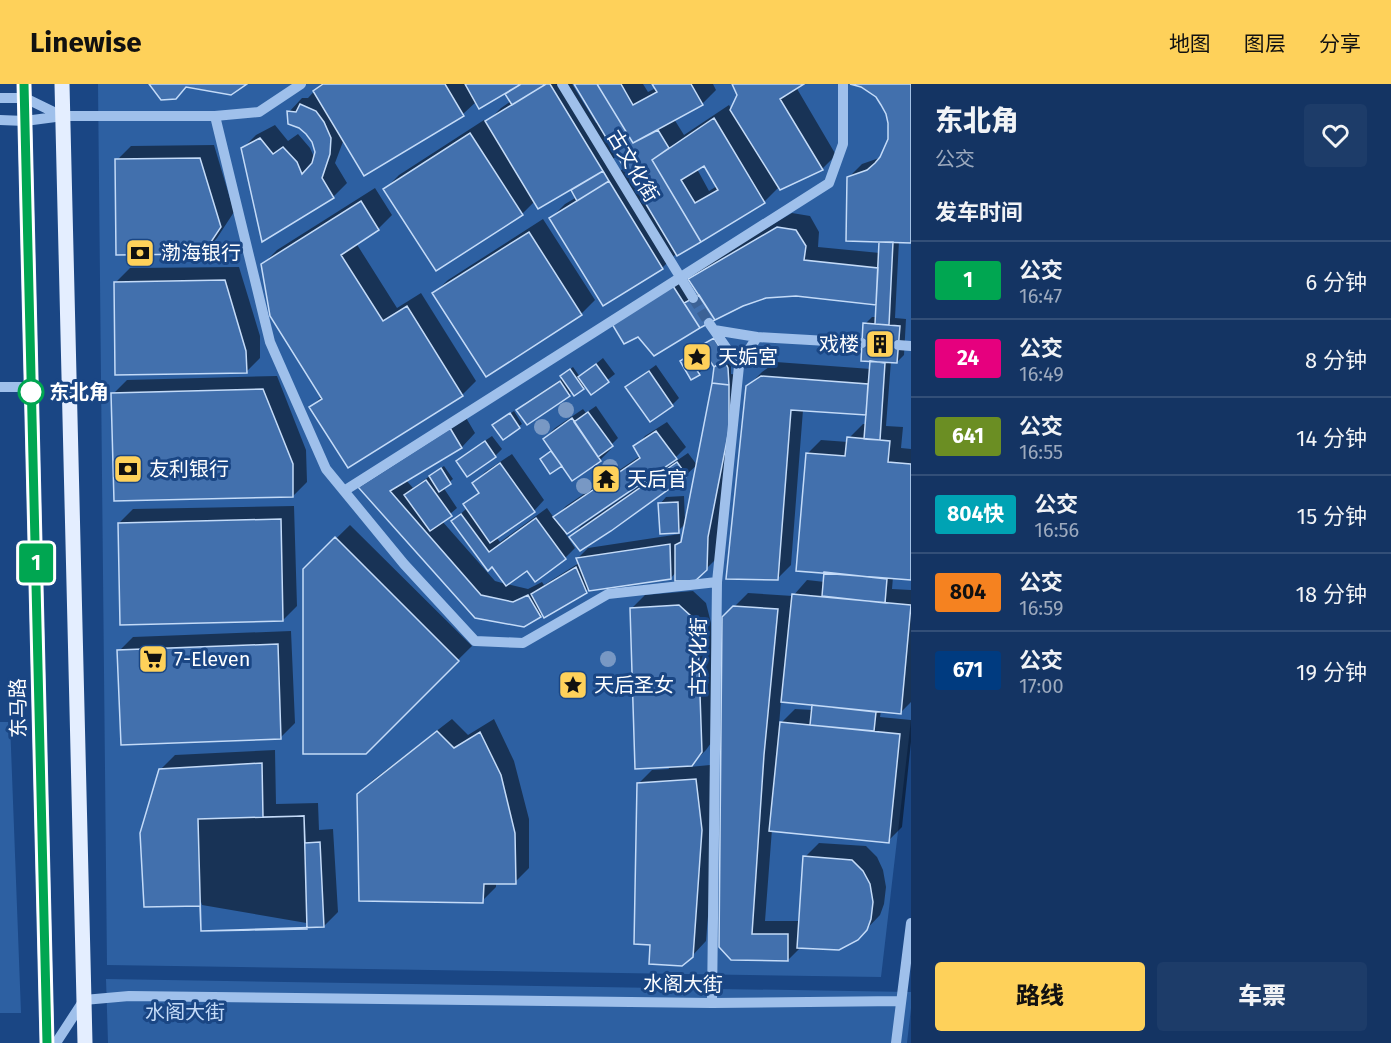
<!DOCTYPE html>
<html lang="zh">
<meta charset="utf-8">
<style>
body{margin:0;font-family:"Fira Sans","Noto Sans SC",sans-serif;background:#1d3c69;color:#f1f3f6;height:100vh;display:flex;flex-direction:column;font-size:22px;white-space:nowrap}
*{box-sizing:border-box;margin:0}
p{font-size:20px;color:#9daabe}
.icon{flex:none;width:33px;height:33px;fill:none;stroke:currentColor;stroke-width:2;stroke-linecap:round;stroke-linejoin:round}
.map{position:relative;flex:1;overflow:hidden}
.side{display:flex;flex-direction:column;background:#143463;width:480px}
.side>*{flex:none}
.badge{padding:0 12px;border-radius:4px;font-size:21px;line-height:39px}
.map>.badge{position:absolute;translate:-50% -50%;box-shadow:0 0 0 3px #fff}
h2{padding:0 24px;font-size:22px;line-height:54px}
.round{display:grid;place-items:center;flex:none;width:63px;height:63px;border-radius:6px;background:#1d3c69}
.overview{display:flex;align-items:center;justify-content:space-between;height:102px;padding:0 24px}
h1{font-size:28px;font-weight:800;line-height:45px}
.cta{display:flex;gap:12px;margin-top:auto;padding:12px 24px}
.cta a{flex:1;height:69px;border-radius:6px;background:#fed15a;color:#111;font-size:24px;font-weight:800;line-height:69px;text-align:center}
.cta a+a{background:#1d3c69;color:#f1f3f6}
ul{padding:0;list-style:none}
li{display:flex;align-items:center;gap:18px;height:78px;padding:0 24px;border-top:2px solid #334f78}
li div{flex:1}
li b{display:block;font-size:22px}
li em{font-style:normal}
li .badge{min-width:66px;font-weight:700;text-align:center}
header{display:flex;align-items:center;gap:36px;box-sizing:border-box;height:84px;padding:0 30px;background:#fed15a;color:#111}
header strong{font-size:28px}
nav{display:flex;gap:33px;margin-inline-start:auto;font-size:21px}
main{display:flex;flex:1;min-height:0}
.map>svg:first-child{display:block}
.green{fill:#2d60a2}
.shadow{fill:#0007;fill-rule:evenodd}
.building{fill:#4270ad;stroke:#c4dbf8;stroke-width:1.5;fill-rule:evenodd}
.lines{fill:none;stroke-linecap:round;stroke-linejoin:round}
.minor-tunnel{stroke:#3c6296;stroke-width:10;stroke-dasharray:10 5;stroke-linecap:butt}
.minor{stroke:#9fc0eb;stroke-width:10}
.major{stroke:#e4eeff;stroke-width:15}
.tree{fill:#7898c4}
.line-casing{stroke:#fff;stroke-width:14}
.line{stroke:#00a651;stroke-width:9}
.stop-dot{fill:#fff;stroke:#00a651;stroke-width:3}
.labels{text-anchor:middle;stroke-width:6;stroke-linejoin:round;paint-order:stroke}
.street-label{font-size:20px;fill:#fff;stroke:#1a4684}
.poi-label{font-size:20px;fill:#fff;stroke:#1a4684;text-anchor:start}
.stop-label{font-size:20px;font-weight:bold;fill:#fff;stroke:#1a4684;text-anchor:start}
.park-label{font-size:20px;fill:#c4dbf8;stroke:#1a4684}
</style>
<header>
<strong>Linewise</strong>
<nav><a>地图</a><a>图层</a><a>分享</a></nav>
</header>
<main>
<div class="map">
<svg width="911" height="959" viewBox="0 0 911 959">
<rect width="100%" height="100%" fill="#1a4684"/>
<path class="green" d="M98,0H911V636L881,893L107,881Z
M0,638H10L21,929H0Z
M106,895L911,908V924L907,959H108Z"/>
<path class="shadow" d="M321,0H572L596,39L598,38L576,0H643L648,8L656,4L654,0H713L716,6L702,20L674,35L684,51L729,21L732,26L738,11L734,0H801L796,3L836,71L822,85L780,102L764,118L677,169L662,184L551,134L565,120L577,113L571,104L535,117L522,130L385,105L399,91L484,36L486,39L501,24L511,17L507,10L512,5L477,17L463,30L344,55L335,79L347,99L333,113L242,65L256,51L275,41L288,57L298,50L310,64L315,75L316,68L314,57L289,28L302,14H308ZM618,70L626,83L615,90L609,79ZM705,80L717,102L709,107L697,85Z
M855,0H911V157H899L895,234L906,235L904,271L897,278L891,277L886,342L903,343L901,364L911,365V494L893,493L892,505L911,506V618L900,629L881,627L880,633L911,636V658L902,743L888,757L772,745L765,837H800L805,773L819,759L866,762L877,773L883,786L886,803L884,820L880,831L857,855L801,863L788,876L732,874L734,523L748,509L793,512L807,496L825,498L826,488L807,370L821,356L848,358L849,354L863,340H867L868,330L803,326L791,481L777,495L748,302L762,288L776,278L871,285V276L865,240L872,233H876L877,220L796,211L765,213L742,221L714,235L655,270L639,251L614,240L684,193L696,211L699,209L690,195L704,181L792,129L810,132L819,148L818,163L880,169V156L848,94L862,80L882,73L889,56L887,30L877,12L871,7ZM781,617L813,620V626L795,625L779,641Z
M214,61L234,128L217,154L203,169L117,76L131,62Z
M375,104L392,131L378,145L356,159L397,224L421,209L476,297L462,311L349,382L311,323L322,312L263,180L277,166Z
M543,135L595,216L581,230L434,209L448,196Z
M239,183L260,252V274L246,288L116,198L130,184Z
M717,252L731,281V290L739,291L717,474L695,496L676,488L671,494L590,503L586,507L543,528L540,532L476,533L360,404L465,332L475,349L462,363L406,396L413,404L444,382L453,395L443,403L457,424L442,437L495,497L506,500L493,481L453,437L467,424L465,421L480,407L474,399L485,388L512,370L544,416L534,427L496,453L500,458L547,424L554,434L566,422L640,372L635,363L645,352L667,338L686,363L676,373L565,449L575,464L565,474L527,485L507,500L528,505L542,498L544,501L579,479L577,475L588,464L680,450V457L683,454L686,439L678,447L660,420L666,413L684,412L685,439L715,283L705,259Z
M692,270L702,286L699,289L685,275Z
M603,274L615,290L591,309L586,301L583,304L572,307L569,311L518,326L525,319L563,294L565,289L573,283L580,293Z
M656,281L679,314L672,321L650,336L627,303L634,297Z
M277,292L306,366L307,398L293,412L113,310L127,296Z
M596,322L618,354L609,363L611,365L600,376L572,395L562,380L545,372L553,367L544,355L555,344L583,325L586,329Z
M514,327L522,340L503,354L497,338Z
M492,352L502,365L495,372L458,378L464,371Z
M688,369L697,381L686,391L571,453L581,442Z
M294,422L297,522L283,536L119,439L133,425Z
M350,441L472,562L365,668L304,486Z
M693,507L706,519L711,539L716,652L706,666L689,683L710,681L716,732L706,857L692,872L651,860L638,700L652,686L669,685L631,525L645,511Z
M291,547L295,639L281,653L119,567L133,553Z
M452,635L468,651L494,635L514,677L529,735V784L515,798H496V803L482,817L359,711L373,696Z
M275,666L276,720L318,719L319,746L333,745L338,828L324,842L202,821L160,686L175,671Z"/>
<path class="building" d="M149,0H247L231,11L186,3L176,15L161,16Z
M323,0H445L464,32L364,92L313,7Z
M465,0H521L479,25Z
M521,0H546L512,21L505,10Z
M546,0H550L603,87L538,125L485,37Z
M574,0H597L633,59L658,46L669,64L652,76L701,158L677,172Z
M597,0H621L633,21L657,8L652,0H691L703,21L633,59Z
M732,0H804L780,15L823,86L780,106L730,26L737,11Z
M850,0H911V159L846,157L847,93L867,86L875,79L880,73L888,55V39L886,30L881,21L876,13L861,3Z
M300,20L316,27L324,38L331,54L330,70L322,94L334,114L262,158L241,64L260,54L273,70L283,63L297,78L302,90L312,79L315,68L312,58L306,50L299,44L288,40L287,27L296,28Z
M714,34L765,119L701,158L652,76ZM704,82L718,106L695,119L681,96Z
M470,49L523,131L436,187L383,105Z
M200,74L221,143L203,170L116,171L115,75Z
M603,87L609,97L577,117L571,106Z
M609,97L663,185L603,222L549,134Z
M361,117L379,146L341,171L383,237L407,222L463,312L348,384L309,323L322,315L270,232L261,180Z
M777,143L796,146L806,162L804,176L878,184L876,221L796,212L766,214L743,222L715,236L688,195Z
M529,148L582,231L486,293L432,209Z
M879,158H893L889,241L875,240Z
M225,196L246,267L247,289L115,291L114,198Z
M673,202L700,244L654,272L638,253L624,260L612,240Z
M699,211L715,236L700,244L684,219Z
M863,239L900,242L897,279L861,277Z
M714,254L727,275L714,283L700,262Z
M688,272L700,291L691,296L680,277Z
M724,276L728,284L729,301L712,299L714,283Z
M870,277L885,279L880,356L864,355Z
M596,280L609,298L591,311L578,293Z
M570,285L584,305L574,312L560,292Z
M649,287L673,322L650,338L625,303Z
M761,292L868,300L866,331L791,326L778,496L726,495L746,302Z
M560,297L570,312L527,341L516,326Z
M712,299L729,301V346L708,453L707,486L695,497H675V461L681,458Z
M263,305L293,380V413L114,417L111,309Z
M588,328L613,362L598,373L574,338Z
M510,329L520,344L503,356L492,341Z
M572,334L601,377L572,397L543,355Z
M450,344L462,364L390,407L481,511L513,518L528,511L541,533L524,543L475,534L358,403Z
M656,347L677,375L567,450L553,433L640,374L633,362Z
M847,353L890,357L888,378L911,380V496L796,487L806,369L845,372Z
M485,357L496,373L467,393L456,377Z
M551,367L562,382L550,390L540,375Z
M677,378L687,392L611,447L580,467L569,453Z
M500,379L535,428L490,459L463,420L479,409L472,399Z
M441,384L451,400L439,408L429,392Z
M426,396L452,432L430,447L404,411Z
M678,418L679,449L660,450L658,419Z
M461,430L489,468L536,434L566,475L535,498L527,487L506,502L492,483L488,487L451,437Z
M281,435L283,537L120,541L118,439Z
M335,453L459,577L366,670H303V485Z
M670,460L671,495L589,507L576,474Z
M576,483L587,509L544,534L531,510Z
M824,488L887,495L885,519L822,512Z
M792,510L911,521L901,630L781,618Z
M679,521L692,533L698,553L702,668L692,682L635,685L630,524Z
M733,522L778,525L764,671L752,850H788V877L731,876L719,863L722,533Z
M278,560L281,655L121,661L117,566Z
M812,621L876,628L874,647L810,641Z
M780,638L900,650L889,759L769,747Z
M437,647L454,664L480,648L501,691L515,749L516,800H484L483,819L359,817L357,710Z
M262,679L263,733L304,732L305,759L320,758L324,843L201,847L200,822L144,823L140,749L159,685Z
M696,695L702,746L693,873L682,882L649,880L650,861L634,860L637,699Z
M304,732L307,845L201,847L198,735Z
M803,772L852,776L863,787L870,800L873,818L871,835L867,846L858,856L839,866L797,864Z"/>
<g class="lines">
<path class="minor-tunnel" d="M693,214L709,239
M862,259L898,261"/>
<path class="minor" d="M562,0L693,214
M0,14H25L62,32
M215,32L259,28L301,0
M0,36L25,37L63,32H215L270,258L326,385L404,480L475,557L523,559L608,510L717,498
M709,239L739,282L717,498L712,919
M714,246L757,253
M898,261L911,262
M739,282L757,253L862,259
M0,303H31
M344,407L829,99L843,60V0
M56,959L84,916L129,912L712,919L901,917
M896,959L911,839"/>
<path class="major" d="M24,0L47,959
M62,0L85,959"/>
</g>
<g class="tree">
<circle cx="566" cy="326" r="8"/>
<circle cx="542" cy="343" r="8"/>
<circle cx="610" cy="383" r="8"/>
<circle cx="584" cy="402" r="8"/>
<circle cx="608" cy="575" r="8"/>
</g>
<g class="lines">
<g class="line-casing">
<path id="line" d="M24,0L47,959"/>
</g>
<use href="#line" class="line"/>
</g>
<defs>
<g id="bank-square" transform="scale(1.5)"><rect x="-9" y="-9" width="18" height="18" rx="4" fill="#fed15a" stroke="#1a4684"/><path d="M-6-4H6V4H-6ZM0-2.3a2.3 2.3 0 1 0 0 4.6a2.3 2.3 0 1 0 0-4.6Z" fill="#111"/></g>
<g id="building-square" transform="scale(1.5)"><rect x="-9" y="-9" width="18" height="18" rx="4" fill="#fed15a" stroke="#1a4684"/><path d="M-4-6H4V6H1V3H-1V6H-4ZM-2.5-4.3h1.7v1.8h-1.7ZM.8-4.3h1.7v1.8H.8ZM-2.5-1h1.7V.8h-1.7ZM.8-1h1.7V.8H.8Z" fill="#111"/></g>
<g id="sight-square" transform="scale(1.5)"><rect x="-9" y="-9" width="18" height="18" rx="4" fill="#fed15a" stroke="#1a4684"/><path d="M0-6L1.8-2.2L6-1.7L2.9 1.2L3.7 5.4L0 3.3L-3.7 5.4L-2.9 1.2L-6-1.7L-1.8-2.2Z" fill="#111"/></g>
<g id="temple-square" transform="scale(1.5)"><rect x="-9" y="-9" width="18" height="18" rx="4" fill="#fed15a" stroke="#1a4684"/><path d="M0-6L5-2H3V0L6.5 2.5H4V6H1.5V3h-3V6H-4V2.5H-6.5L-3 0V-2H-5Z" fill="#111"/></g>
<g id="supermarket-square" transform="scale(1.5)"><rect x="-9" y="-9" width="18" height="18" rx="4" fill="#fed15a" stroke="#1a4684"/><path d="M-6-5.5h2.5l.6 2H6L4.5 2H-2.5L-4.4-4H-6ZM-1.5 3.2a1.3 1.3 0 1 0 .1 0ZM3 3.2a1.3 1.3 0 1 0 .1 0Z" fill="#111"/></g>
</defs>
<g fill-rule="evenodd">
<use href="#bank-square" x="140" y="169"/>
<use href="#building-square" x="880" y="260"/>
<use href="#sight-square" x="697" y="273"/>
<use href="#bank-square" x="128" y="385"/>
<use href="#temple-square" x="606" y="395"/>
<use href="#supermarket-square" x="153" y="575"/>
<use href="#sight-square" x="573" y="601"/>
</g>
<circle class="stop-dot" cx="31" cy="308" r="12"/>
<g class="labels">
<g class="street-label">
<text transform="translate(633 82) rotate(59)" y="7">古文化街</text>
<text transform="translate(698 573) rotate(-89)" y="7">古文化街</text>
<text transform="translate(18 624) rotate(-91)" y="7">东马路</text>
<text transform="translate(683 900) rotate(1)" y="7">水阁大街</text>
</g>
<g class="poi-label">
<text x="161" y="176">渤海银行</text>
<text x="859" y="267" text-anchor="end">戏楼</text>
<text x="718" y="280">天姤宮</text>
<text x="149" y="392">友利银行</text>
<text x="627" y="402">天后官</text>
<text x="174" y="582">7-Eleven</text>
<text x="594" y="608">天后圣女</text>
</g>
<g class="stop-label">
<text x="49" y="315">东北角</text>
</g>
<g class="park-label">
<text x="185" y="935">水阁大街</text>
</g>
</g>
</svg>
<b class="badge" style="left:36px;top:479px;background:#00a651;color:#fff">1</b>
</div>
<section class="side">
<div class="overview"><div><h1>东北角</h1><p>公交</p></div><a class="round"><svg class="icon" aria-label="heart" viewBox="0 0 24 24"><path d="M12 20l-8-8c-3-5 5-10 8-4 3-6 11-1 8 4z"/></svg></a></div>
<h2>发车时间</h2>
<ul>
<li><span class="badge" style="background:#00a651;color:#fff">1</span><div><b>公交</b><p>16:47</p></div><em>6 分钟</em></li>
<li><span class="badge" style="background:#e6007e;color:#fff">24</span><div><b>公交</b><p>16:49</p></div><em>8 分钟</em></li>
<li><span class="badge" style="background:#6b8e23;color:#fff">641</span><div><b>公交</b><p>16:55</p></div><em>14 分钟</em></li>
<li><span class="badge" style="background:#00a3b4;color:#fff">804快</span><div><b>公交</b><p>16:56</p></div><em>15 分钟</em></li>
<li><span class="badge" style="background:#f58220;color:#111">804</span><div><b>公交</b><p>16:59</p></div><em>18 分钟</em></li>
<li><span class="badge" style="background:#003b80;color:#fff">671</span><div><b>公交</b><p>17:00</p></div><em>19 分钟</em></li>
</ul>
<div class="cta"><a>路线</a><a>车票</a></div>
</section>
</main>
